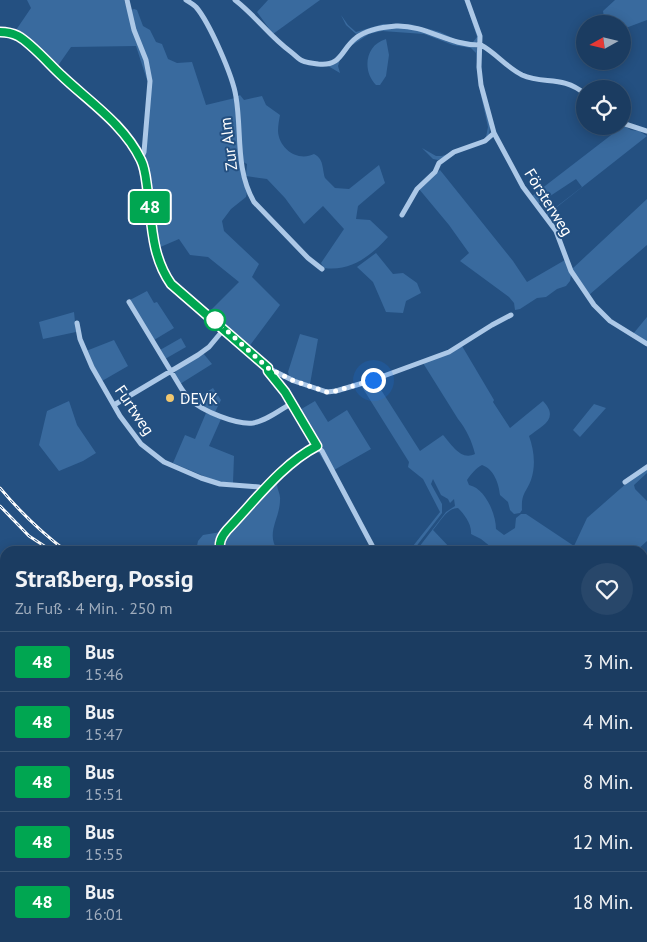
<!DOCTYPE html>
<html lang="de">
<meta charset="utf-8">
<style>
body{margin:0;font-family:"PT Sans",sans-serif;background:#28476a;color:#f1f3f6;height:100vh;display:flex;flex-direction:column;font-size:19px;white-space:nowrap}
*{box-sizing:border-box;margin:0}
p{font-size:16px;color:#a0adbd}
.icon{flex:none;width:28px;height:28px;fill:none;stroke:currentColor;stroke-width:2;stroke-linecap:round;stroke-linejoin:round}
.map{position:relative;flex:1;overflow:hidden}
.drawer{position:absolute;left:0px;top:546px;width:648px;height:396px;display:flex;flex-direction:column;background:#1b3c61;border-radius:15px 15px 0 0;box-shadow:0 2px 12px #0003,0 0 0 1px #395676}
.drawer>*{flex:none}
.badge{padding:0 10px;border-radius:4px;font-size:18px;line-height:32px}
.needle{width:32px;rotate:262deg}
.tools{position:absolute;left:576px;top:15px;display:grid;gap:10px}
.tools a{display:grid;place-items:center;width:55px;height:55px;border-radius:50%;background:#1b3c61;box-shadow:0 2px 12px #0003,0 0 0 1px #395676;font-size:25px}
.you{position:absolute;width:25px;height:25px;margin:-12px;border:4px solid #fff;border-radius:50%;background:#1a73e8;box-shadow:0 0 0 8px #1a73e833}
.map>.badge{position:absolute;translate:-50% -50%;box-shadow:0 0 0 2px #fff}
.round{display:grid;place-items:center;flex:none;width:52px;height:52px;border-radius:26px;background:#28476a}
.headline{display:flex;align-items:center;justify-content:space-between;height:85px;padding:0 15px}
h1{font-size:24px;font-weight:600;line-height:38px}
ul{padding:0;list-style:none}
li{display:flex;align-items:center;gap:15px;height:60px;padding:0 15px;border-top:1px solid #395676}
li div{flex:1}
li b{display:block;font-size:19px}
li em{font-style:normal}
li .badge{min-width:55px;font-weight:700;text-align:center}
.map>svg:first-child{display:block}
.green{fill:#396a9e}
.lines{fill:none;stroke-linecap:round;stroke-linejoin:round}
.river{stroke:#527194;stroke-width:9}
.street{stroke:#acc8e7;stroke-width:5}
.secondary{stroke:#d5e4f6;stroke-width:8}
.rail-casing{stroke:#fff;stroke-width:3}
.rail{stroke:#245081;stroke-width:1;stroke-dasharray:4;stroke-linecap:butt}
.line-casing{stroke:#fff;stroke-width:11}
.line{stroke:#00a651;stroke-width:8}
.walk{stroke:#fff;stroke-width:5;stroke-dasharray:0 9}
.stop-dot{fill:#fff;stroke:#00a651;stroke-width:2.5}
.poi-dot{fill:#f1c76f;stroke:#245081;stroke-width:2}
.labels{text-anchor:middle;stroke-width:4;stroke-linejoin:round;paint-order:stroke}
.street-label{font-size:16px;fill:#fff;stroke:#245081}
.poi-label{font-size:16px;fill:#fff;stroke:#245081;text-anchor:start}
</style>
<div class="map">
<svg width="647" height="942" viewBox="0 0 647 942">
<rect width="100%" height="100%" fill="#245081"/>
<path class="green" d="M27,0H124L128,11L134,9L137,10L143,26L150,30L156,42L162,44L168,59L177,63L192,62L206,105L235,98L240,95L244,100L262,96L266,105L280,115C279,120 278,126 278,131C279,149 298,162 314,154C324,159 322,168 325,178L335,188L349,189L379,165L385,183L358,206L356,219L370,220L388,237C371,256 350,272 324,268L321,263L344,229L323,206L304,224L285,198L267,179L246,176L247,164L243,162L247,192L246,197L231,209L222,221L224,231L259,264L252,277L280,305L248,348L209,312L239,282L208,257L190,255L179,239L158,248L145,154L150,86L147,80L136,46L71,47L57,67L16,30L31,8Z
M268,0H320L273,34L257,12Z
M465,0L479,38L477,42C463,49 439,33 425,28C409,22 387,23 371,28C366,30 361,32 356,34L346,25L341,15L348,25L356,32L383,24H411L440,32L457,40L473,42L477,37Z
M615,0H647V20L623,29L622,24H605L603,11Z
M397,27L418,29L448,42L477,48L479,82L490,127L489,135L477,143L459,150L438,160L433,159L422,148L436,156H442L478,142L486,137L488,127L480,91L476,53L471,48L453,45L424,34L382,31L369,34L351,46L340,60L338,66L340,73L328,66C342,64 347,45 359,37C370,29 383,28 397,27Z
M386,39L389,55L386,76L380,85H376C362,71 365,45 386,39Z
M623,125L631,130L639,131L647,136L548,214V217L547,214L582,187L576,179L538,204L532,196L619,129L620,126H622Z
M440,170L513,261L527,282L565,260L571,275L570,281L566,286L557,289L546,297L537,298L520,309L515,310L514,303L509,297L460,261L469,253L449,225L419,189Z
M647,199V245L589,295L572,269Z
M376,253L393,274L403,273L417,283L421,293L406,301L403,313L386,312L373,282L357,267Z
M147,291L154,303L157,302L174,328L154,340L130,300Z
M74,312L76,332L43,339L39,322Z
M647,317V343L633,334Z
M300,334L318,339L310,384L290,378L288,372Z
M181,338L186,347L165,359L160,350Z
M114,340L128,366L102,381L86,351Z
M462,346L494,400L493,402L510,428L543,401C560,419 542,426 529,436C534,450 536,465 531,480C526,493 521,493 522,510L520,513L514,514L510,510L508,502L500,495C499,484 494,469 482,465C476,468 471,474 467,480L469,485C485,488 496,514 496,529L504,535L515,528L516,518L521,514H526L574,546L587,518L628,482L647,469V473L634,485L635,489L647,501V541L636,551H496L481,539L471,534C472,524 464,514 458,508C447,508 440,522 433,530L453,551H416L446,512L455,506L454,499L450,503L448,499L441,495L433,479L431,484L442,504V513L415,548L413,550L414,551H409L440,512L423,479L408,467L409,462L362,387L376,382L420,451L443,435C452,445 461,461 475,454C472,441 466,429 458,419L423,363Z
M203,353L212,364L180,384L174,375L176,371Z
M213,388L221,400L215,412L193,401Z
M69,401L77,425L96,453L83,461L59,471L39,445L47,411Z
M315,401L328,422L347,410L371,449L334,470L298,411Z
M594,404L606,408L580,437L573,430Z
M206,413L221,419L209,446L234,456L233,483L218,482L173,463L185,435L195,439Z
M316,449H318L329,469L319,453L313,451C301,456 283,469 278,481C275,488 281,493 280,500C280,519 265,533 278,551L266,550L264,551H196L198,541L203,535L221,532L230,523L238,520L298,458Z
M642,584L647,588V797L642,791Z
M5,659V711L0,714V660Z
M0,885L5,889V911L0,906Z
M29,938H58L63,942H33Z
M313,938H380L382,942H314Z
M426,938H466L467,942H427Z"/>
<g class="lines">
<path class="river" d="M0,631L5,632
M483,938L484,942"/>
<path class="street" d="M127,0L134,30L146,60L150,81L144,152L141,159
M186,0C189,2 193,4 196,7C209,22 233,76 236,97C242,132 235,169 254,202L308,258L322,269
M235,0C256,16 270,37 291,52C295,55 299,60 303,61C307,63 314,63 318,64C342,67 341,49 356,38C367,29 383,27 396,26C427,25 449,46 481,45
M467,0L480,36L479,67L481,85L494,133L523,187L556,231L571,271L594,305L610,321L647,344
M0,32C7,32 12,33 18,36C32,43 47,61 58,72C86,99 124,123 141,160C146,170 146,182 148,193C152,226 152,257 171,284L268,368L294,381L327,392L336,391L370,381L449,352L492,325L511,315
M481,45C496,53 506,67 522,75C544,85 562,75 585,94
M622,123L647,131
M402,215L417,189L435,172L439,163L454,152L485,141L494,133
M129,302L181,388C184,392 187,397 191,400C202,411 237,425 253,423C266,421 280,410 292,403
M77,323L80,339L92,367L120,416L141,444L164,462L201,478L220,484L259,487L264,491
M268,369L285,392L317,446L322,451L375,551
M114,405L198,355L209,347L224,329
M625,482L647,467
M220,551C219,542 221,537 227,530C254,502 282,464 317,446
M0,909L5,914
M26,938L31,942
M219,938V942"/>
<path class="secondary" d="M0,825L5,830
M124,938L128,942"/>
<g class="rail-casing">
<path id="rail" d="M0,488C20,512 41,532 66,551
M0,506L29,536L52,551
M642,802L647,808
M0,879L5,883
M64,938L69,942"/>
</g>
<use href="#rail" class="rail"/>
</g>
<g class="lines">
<g class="line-casing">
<path id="line" d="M0,32C7,32 12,33 18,36C31,43 49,64 61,75C88,101 124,124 141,160C146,170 146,182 148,193C152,226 152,257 171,284L268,368V371L285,392L317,446C282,464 254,502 227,530C221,537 219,542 220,551"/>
</g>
<use href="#line" class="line"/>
<path class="walk" d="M215,320L268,368L294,381L327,392L336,391L373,380"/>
</g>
<circle class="stop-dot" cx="215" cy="320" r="10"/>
<circle class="poi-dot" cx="170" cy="398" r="5"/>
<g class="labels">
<g class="street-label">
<text transform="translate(228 144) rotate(-97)" y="6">Zur Alm</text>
<text transform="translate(549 202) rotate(58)" y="6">Försterweg</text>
<text transform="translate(135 410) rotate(56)" y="6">Furtweg</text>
</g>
<g class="poi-label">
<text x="180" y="404">DEVK</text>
</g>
</g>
</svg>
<div class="tools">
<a><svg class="needle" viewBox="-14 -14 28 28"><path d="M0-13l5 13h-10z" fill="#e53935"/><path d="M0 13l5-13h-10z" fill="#a0adbd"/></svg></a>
<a><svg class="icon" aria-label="locate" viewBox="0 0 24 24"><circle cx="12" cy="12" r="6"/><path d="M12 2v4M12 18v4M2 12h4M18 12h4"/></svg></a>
</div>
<div class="you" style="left:373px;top:380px"></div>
<b class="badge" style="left:150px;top:207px;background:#00a651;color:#fff">48</b>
<section class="drawer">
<div class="headline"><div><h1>Straßberg, Possig</h1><p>Zu Fuß · 4 Min. · 250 m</p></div><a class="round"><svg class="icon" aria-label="heart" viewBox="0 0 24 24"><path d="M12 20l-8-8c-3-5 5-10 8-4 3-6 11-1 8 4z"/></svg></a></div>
<ul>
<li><span class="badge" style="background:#00a651;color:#fff">48</span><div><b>Bus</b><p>15:46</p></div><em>3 Min.</em></li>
<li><span class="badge" style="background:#00a651;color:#fff">48</span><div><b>Bus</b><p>15:47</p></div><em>4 Min.</em></li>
<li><span class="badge" style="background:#00a651;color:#fff">48</span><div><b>Bus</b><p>15:51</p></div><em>8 Min.</em></li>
<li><span class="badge" style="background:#00a651;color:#fff">48</span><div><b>Bus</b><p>15:55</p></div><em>12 Min.</em></li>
<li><span class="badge" style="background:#00a651;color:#fff">48</span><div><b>Bus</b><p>16:01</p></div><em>18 Min.</em></li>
</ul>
</section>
</div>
